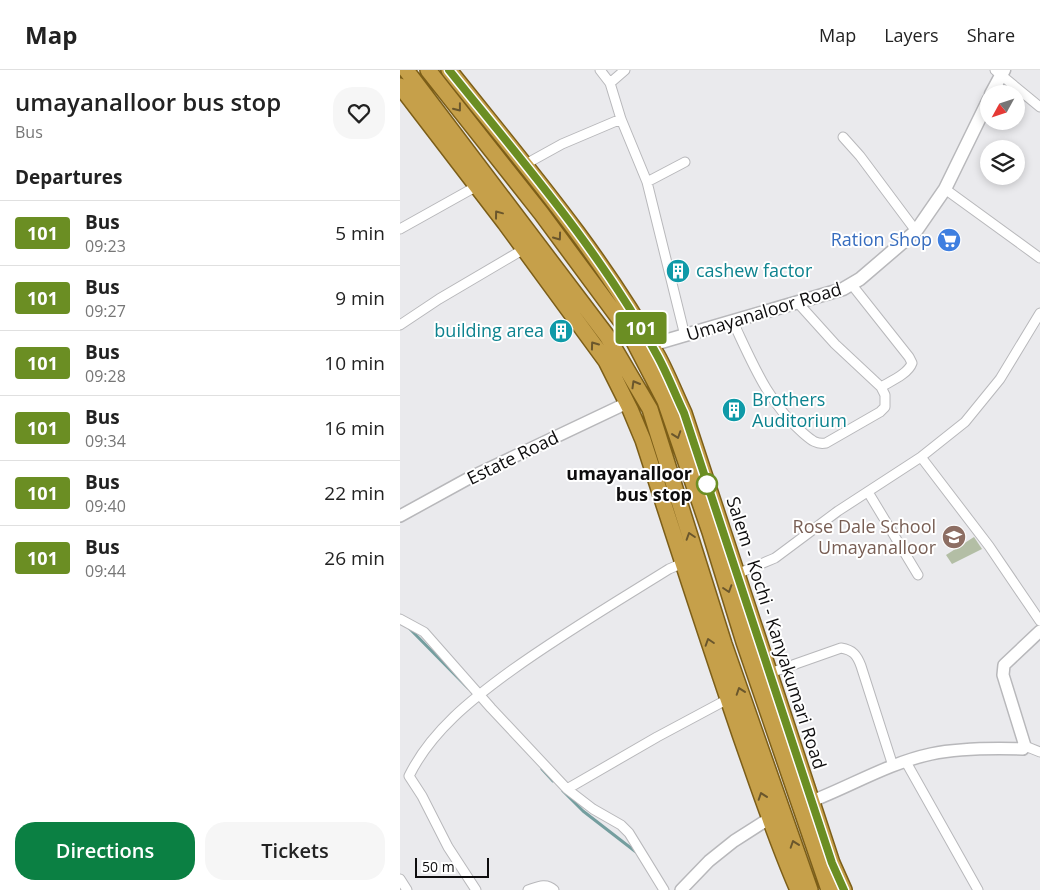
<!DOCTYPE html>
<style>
body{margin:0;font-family:"Open Sans",sans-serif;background:#f6f6f6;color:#222;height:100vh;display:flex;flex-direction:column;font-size:19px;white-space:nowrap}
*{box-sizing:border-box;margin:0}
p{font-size:16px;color:#767676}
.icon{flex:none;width:28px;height:28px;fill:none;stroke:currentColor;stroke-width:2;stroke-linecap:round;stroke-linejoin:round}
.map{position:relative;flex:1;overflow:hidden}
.sheet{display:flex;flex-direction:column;background:#fff;width:400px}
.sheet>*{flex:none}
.badge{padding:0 10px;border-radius:4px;font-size:18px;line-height:32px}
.needle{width:32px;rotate:230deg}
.buttons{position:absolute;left:580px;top:15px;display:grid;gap:10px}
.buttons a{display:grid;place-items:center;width:45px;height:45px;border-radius:50%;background:#fff;box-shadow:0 2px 8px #0003;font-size:25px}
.scale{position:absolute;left:15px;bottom:12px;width:74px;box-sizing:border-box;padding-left:5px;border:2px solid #0e0d0e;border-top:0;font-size:14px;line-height:18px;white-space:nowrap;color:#0e0d0e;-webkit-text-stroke:4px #fff;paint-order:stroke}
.map>.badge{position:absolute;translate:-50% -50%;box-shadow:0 0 0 2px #fff}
h2{padding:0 15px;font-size:19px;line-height:45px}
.round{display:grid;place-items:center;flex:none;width:52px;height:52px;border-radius:20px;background:#f6f6f6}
.overview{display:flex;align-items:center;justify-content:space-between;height:85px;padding:0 15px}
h1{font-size:24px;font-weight:600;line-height:38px}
.cta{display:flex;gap:10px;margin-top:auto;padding:10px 15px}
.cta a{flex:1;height:58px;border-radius:20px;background:#0b8043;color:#fff;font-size:20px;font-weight:600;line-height:58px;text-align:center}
.cta a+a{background:#f6f6f6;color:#222}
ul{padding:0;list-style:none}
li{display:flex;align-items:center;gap:15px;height:65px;padding:0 15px;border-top:1px solid #e0e0e0}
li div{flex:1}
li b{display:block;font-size:19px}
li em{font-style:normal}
li .badge{min-width:55px;font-weight:700;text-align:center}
header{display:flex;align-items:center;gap:30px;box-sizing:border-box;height:70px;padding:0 25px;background:#fff;border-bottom:1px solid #e0e0e0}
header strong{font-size:24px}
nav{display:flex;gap:28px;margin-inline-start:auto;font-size:18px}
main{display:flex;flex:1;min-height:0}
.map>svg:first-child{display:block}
.green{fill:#b3bea5}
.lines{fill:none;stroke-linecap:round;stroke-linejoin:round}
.stream{stroke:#749e9f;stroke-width:3}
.minor-casing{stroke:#b8b8bb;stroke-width:11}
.tertiary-casing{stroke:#b8b8bb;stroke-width:14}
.secondary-casing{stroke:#b8b8bb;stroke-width:15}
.trunk-casing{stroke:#7c5e18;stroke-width:18}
.minor{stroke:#fff;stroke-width:9}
.tertiary{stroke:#fff;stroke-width:11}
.secondary{stroke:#fff;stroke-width:12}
.trunk{stroke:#c6a04a;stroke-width:15}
.oneway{stroke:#6a562c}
.line-casing{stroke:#fff;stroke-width:11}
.line{stroke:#6b8e23;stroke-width:8}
.stop-dot{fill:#fff;stroke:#6b8e23;stroke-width:2.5}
.labels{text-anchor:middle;stroke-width:4;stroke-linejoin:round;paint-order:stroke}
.shop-label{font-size:18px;fill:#366cbe;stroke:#fff;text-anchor:end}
.culture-label{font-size:18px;fill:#0d838f;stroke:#fff;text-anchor:start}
.street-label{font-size:18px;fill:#0e0d0e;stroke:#fff}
.stop-label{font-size:18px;font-weight:bold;fill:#0e0d0e;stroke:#fff;text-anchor:end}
.education-label{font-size:18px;fill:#785e54;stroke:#fff;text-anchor:end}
</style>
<header>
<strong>Map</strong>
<nav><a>Map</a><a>Layers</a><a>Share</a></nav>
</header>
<main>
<section class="sheet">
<div class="overview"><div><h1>umayanalloor bus stop</h1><p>Bus</p></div><a class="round"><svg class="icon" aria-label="heart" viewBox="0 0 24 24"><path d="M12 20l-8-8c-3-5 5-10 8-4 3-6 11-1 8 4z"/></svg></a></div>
<h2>Departures</h2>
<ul>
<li><span class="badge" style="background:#6b8e23;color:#fff">101</span><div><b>Bus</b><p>09:23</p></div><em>5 min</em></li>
<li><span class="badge" style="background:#6b8e23;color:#fff">101</span><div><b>Bus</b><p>09:27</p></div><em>9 min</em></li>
<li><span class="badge" style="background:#6b8e23;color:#fff">101</span><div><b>Bus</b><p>09:28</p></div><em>10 min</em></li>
<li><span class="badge" style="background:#6b8e23;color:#fff">101</span><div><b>Bus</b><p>09:34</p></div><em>16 min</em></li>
<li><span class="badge" style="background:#6b8e23;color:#fff">101</span><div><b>Bus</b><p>09:40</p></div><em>22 min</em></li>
<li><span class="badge" style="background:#6b8e23;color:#fff">101</span><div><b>Bus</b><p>09:44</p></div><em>26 min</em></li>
</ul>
<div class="cta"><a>Directions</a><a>Tickets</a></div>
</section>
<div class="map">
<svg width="640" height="820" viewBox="0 0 640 820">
<rect width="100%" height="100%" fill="#eaeaed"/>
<path class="green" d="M574,467L582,479L552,494L546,485Z"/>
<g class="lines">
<path class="stream" d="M9,558L68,618
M142,699L153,711
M163,721L183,741L236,782"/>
<g class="minor-casing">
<path id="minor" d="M200,0L210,13L221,49L247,112L285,266
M595,0L640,37
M210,13L225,0
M443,67L460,86L516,161
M124,95L162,74L221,49
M247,112L285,92
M545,119L640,188
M0,159L77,116
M452,215L509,287L512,293C508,304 491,311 481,317
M333,252C352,292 368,333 403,363C410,369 416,375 426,373L480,342L485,337V325L481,317L435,274L398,233
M0,255L39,229L124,179
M521,387L589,476L640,551
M468,422L518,505
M337,504L375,488L438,441L521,387L565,352L600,309L640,243
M0,549L24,562L91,638L167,719L193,739L221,755L229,763L264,820
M370,603L441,578C453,580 457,585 461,596L493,696
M625,676L640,682
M506,692L578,820
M167,719L257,667L328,629
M0,809L7,820
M76,820L48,777L22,726L9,706C31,661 72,629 112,600C162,564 216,532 269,499L283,493
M128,820C137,817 146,812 154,820"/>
</g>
<g class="tertiary-casing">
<path id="tertiary" d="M0,446L71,407L227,333
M412,731C451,716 489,693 531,684C561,678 592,678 623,679L625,676L603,605L604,595L640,561
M281,820L309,791L334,771L370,748"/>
</g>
<g class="secondary-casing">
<path id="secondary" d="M591,24L604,0
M251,275L443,219L460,209L516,161L545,119L589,29"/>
</g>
<g class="trunk-casing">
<path id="trunk" d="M6,0L207,266L250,339L324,574L410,820
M28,0L141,143L229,262L265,331L310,462L344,572L429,820
M49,0C122,92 200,182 257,285C267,303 275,324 284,343L432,793L444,820
M0,16L105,153L206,291L230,339L243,370C275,469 307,568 341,667C359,718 376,770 398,820"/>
</g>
<use href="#minor" class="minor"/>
<use href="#tertiary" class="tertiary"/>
<use href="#secondary" class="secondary"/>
<use href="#trunk" class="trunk"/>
</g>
<defs><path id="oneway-chevron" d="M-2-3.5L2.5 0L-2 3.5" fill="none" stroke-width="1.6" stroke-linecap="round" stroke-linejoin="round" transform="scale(1.25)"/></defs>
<g class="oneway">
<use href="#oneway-chevron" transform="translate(58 38) rotate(52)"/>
<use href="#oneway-chevron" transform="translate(98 144) rotate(-127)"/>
<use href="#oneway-chevron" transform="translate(158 167) rotate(54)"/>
<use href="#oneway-chevron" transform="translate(194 275) rotate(-126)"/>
<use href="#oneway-chevron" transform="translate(235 314) rotate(-120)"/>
<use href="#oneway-chevron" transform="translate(277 365) rotate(71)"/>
<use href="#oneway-chevron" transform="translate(290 466) rotate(-108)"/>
<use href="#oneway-chevron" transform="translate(328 519) rotate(72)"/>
<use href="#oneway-chevron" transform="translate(309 572) rotate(-108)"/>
<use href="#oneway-chevron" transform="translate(340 621) rotate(-109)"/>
<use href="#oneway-chevron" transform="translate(362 726) rotate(-109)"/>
<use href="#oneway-chevron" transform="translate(394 774) rotate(-109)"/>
</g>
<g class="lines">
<g class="line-casing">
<path id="line" d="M49,0C122,91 201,182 257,285C267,303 275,324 284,343L432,793L444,820"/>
</g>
<use href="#line" class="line"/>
</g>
<defs>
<g id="supermarket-disc" transform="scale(1.25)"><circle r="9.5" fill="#3f7fe0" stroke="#fff"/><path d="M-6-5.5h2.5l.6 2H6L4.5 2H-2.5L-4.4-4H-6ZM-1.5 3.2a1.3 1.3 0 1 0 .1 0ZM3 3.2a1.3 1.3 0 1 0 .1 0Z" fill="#fff"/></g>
<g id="building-disc" transform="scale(1.25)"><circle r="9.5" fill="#0f9aa8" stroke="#fff"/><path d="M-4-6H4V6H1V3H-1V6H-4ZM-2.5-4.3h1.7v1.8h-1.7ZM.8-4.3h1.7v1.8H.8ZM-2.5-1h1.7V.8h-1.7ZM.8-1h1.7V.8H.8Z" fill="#fff"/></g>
<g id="school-disc" transform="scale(1.25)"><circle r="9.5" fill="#8d6e63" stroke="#fff"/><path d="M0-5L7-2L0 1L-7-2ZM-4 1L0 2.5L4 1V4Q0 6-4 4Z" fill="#fff"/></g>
</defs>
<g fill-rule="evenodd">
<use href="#supermarket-disc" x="549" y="170"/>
<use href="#building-disc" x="278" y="201"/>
<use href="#building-disc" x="161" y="261"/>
<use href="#building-disc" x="334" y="340"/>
<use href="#school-disc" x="554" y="467"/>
</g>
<circle class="stop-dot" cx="307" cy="414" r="10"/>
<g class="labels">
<g class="shop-label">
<text x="532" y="176">Ration Shop</text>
</g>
<g class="culture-label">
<text x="296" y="207">cashew factor</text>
<text x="144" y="267" text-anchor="end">building area</text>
<text x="352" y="336">Brothers<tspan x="352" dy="21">Auditorium</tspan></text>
</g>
<g class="street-label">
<text transform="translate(364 242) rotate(-17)" y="6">Umayanaloor Road</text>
<text transform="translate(113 388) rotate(-26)" y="6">Estate Road</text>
<text transform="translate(376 563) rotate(72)" y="6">Salem - Kochi - Kanyakumari Road</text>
</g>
<g class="stop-label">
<text x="292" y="410">umayanalloor<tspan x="292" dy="21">bus stop</tspan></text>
</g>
<g class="education-label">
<text x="536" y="463">Rose Dale School<tspan x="536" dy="21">Umayanalloor</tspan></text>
</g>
</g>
</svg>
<div class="buttons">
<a><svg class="needle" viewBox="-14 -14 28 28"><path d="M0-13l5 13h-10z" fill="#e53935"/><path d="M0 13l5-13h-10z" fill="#767676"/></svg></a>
<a><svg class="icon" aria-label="layers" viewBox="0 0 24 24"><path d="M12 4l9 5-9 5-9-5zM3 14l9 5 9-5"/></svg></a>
</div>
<div class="scale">50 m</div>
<b class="badge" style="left:241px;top:258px;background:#6b8e23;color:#fff">101</b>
</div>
</main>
